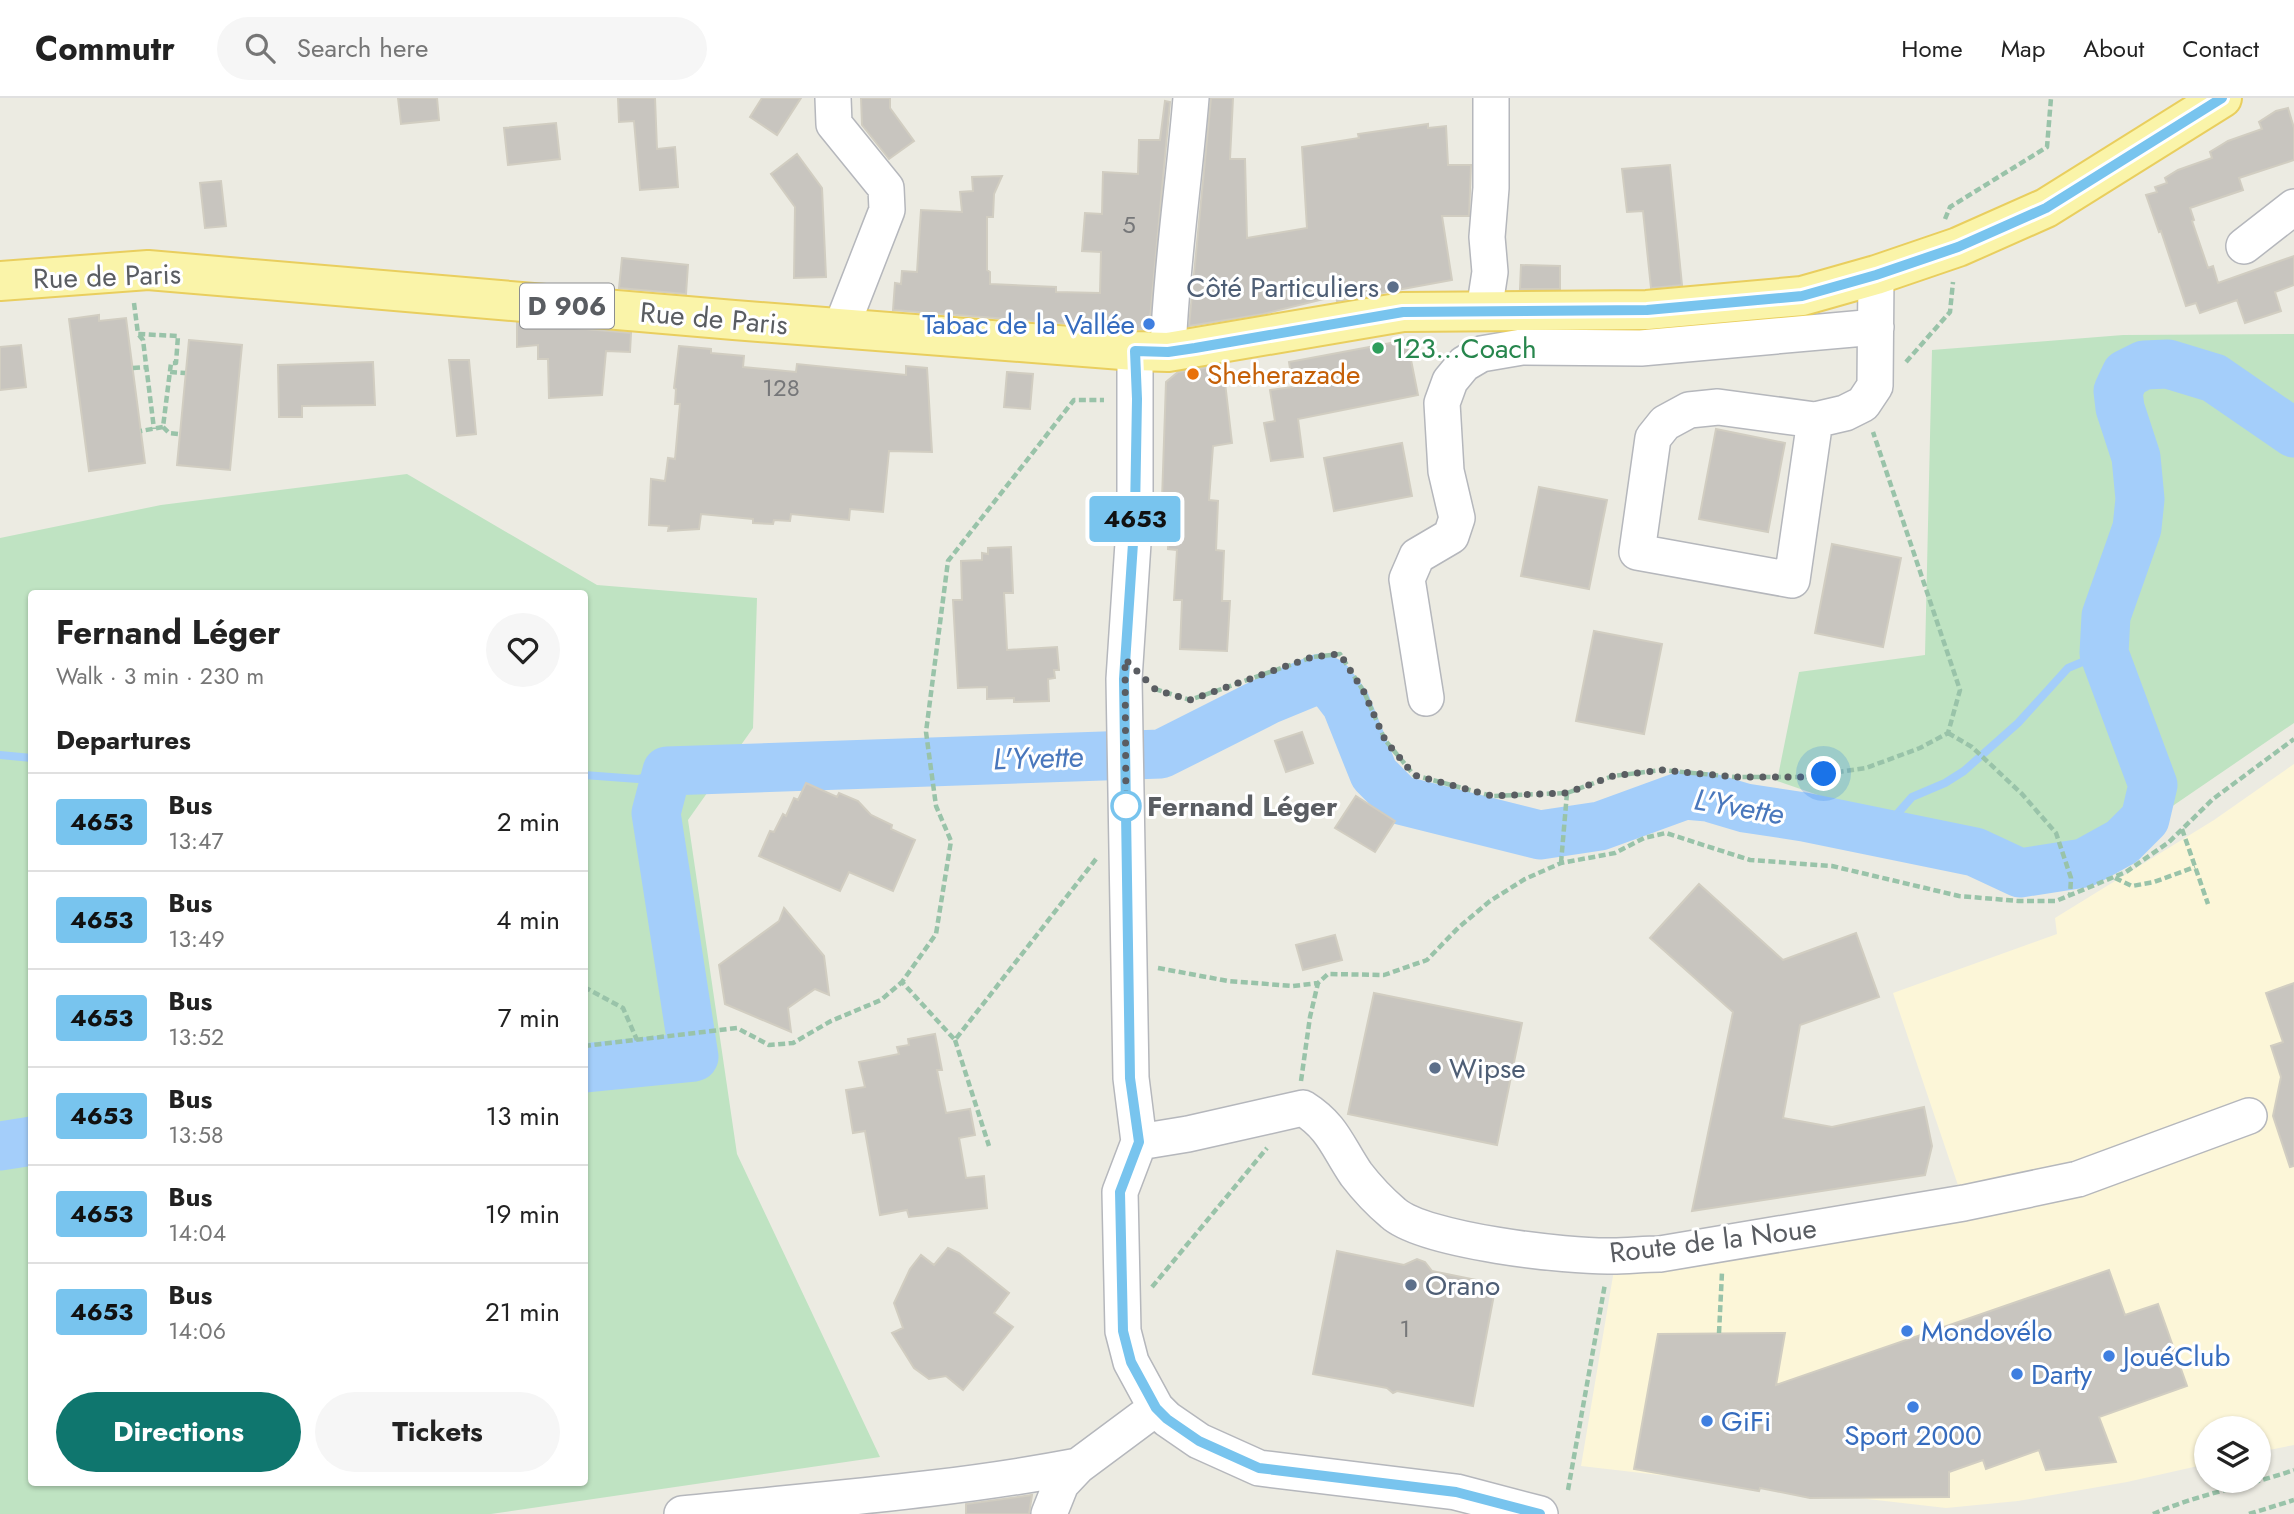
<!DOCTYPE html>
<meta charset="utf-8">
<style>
body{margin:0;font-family:Jost,sans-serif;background:#f6f6f6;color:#222;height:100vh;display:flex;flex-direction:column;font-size:26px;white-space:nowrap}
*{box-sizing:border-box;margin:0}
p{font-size:23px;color:#767676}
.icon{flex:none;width:38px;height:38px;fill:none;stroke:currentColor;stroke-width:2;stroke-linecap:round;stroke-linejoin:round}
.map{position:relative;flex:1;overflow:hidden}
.drawer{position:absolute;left:28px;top:492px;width:560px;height:896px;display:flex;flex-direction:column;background:#fff;border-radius:7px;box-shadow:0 2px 5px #0004}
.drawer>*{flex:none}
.badge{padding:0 14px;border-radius:5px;font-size:24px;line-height:46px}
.buttons{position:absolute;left:2194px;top:1318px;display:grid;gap:14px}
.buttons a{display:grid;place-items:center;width:77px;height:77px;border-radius:50%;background:#fff;box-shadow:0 2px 5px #0004;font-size:35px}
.you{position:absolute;width:35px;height:35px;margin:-18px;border:5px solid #fff;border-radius:50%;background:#1a73e8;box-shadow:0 0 0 10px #1a73e833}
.map>.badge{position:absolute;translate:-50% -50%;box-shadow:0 0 0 4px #fff}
h2{padding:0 28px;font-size:26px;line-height:63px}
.round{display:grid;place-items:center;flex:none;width:74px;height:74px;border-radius:37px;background:#f6f6f6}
.overview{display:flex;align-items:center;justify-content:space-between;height:119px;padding:0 28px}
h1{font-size:33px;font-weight:700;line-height:52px}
.cta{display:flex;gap:14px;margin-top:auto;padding:14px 28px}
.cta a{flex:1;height:80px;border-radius:42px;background:#0f766e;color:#fff;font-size:28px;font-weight:700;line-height:80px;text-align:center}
.cta a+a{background:#f6f6f6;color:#222}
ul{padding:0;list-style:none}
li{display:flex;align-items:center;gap:21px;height:98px;padding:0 28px;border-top:2px solid #e0e0e0}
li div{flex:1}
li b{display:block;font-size:26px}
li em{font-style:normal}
li .badge{min-width:77px;font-weight:700;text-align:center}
header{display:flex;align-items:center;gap:42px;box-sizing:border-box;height:98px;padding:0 35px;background:#fff;border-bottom:2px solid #e0e0e0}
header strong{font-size:33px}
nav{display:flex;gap:38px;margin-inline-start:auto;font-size:24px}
.search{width:490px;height:63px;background:#f6f6f6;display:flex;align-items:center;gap:18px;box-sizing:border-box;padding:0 24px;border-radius:38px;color:#767676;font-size:26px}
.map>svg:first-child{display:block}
.commercial{fill:#fcf6d8}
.green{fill:#bfe3c2;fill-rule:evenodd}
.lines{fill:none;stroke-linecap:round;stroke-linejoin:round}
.stream{stroke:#a4cefa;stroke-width:8}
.river{stroke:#a4cefa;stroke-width:49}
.building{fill:#c8c5bf;stroke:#d1cdc1;stroke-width:2}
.minor-casing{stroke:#b5b7bc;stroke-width:38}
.major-casing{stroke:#e9ce5e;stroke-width:42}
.path{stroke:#99c3a9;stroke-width:4.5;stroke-dasharray:7 3.5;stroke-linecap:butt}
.minor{stroke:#fff;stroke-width:35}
.major{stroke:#faf4a9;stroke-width:38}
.line-casing{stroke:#fff;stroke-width:16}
.line{stroke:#78c4ee;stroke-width:10}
.walk{stroke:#5a5d62;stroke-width:7;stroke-dasharray:0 12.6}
.service-dot{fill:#5c6f8a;stroke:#fff;stroke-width:2.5}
.shop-dot{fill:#3f7fe0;stroke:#fff;stroke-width:2.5}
.leisure-dot{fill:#2e9e5b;stroke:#fff;stroke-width:2.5}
.food-dot{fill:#e8710a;stroke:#fff;stroke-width:2.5}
.stop-dot{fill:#fff;stroke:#78c4ee;stroke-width:3.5}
.labels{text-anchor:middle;stroke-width:6;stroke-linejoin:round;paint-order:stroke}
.number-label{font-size:24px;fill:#767779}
.shield{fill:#fff;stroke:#8c8e91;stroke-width:2}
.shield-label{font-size:26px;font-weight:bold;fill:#5a5d62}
.street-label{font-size:28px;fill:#5a5d62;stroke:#fff}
.service-label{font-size:28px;fill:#4e5e75;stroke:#fff;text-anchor:start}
.shop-label{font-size:28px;fill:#366cbe;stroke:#fff;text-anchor:start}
.leisure-label{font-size:28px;fill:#27864d;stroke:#fff;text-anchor:start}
.food-label{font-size:28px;fill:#c56008;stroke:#fff;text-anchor:start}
.stop-label{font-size:28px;font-weight:bold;fill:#5a5d62;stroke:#fff;text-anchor:start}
.water-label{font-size:30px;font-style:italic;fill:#4977bc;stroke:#fff}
</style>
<header>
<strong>Commutr</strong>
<div class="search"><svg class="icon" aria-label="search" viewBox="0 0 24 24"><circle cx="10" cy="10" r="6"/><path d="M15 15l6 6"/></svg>Search here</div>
<nav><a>Home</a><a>Map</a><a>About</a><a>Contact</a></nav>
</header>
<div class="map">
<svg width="2294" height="1416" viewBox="0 0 2294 1416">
<rect width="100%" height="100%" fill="#ecebe2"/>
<path class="commercial" d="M2294,666V1347L2259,1354V1330H2207V1366L2127,1384L2018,1403L1946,1410L1581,1368L1615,1166L1964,1105L1893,895L2057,836L2055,820L2214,722Z"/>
<path class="green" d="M2294,236V625L2136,733L2006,762L1777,683L1799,574L1925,557L1932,252L2123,237Z
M407,376L597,487L757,500L753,630L688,722L737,1056L880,1359L491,1416H0V440L161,407ZM32,495H584V1384H32Z"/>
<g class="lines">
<path class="stream" d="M0,657L32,660
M584,677L638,681L667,673
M1891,736L1898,715L1912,699L1945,685L1964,673L2018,625L2068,570L2104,555"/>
<path class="river" d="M584,970L694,959L656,715L667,673L1161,656L1270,601L1321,580L1329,584L1346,606L1374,676L1400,702L1540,737L1600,728L1685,697L1708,699L1745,710L1804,719L1975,754L2020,775L2084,765L2122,744L2145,721L2153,687L2104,555L2106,518L2137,430L2140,401L2136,359L2120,310L2118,293L2126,276L2144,267L2168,266L2214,280L2294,335
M0,1048L32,1043"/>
</g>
<path class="building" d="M398,0H437L439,22L401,26Z
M618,0H655L657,51L675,49L678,89L640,92L634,23L619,24Z
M762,0H801L777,37L750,19Z
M861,0H890V10L914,43L889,61L862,27Z
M1211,0H1233L1230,61H1245L1247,140L1307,130L1302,49L1359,40L1358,36L1428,26V30L1446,28L1448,67H1471L1469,118H1442L1452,182L1337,203L1336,198L1263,216L1189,228Z
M1165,3L1170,4L1149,232L893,212L895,185L901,186L902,173L917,174L921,112L962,114L960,94L973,93L972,79L1002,78L994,96L993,119H987V172L990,174V186L1056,189V194L1100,195L1101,154L1082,153L1085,115L1102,116L1103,74L1138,76L1139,42H1160Z
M2288,10L2294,30V62L2239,80L2243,92L2190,110L2194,122L2192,123L2208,170L2213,168L2218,185L2294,158V187L2275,194L2281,213L2245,225L2237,202L2200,215L2196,205L2186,208L2161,133L2159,134L2146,97L2157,94L2155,89L2167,85L2165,80L2178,72L2212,60L2210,54L2228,43L2262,31L2259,24L2276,13Z
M556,25L560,61L508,67L504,30Z
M797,56L822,90L826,179L794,180L795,109L771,76Z
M1670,67L1682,187L1651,190L1643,113L1627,114L1622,71Z
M221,83L226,128L205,130L200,85Z
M622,160L688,167L686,196L619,190Z
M1521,167L1560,168V191H1520Z
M99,217V223L126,220L145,365L89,373L69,221Z
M517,225L631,235L630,254L606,253L602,297L549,300L548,261H538V247L517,249Z
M189,242L242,247L230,372L177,367Z
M1407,242L1418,297L1298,321L1303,359L1271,363L1264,325L1275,323L1270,292L1293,289L1289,264Z
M21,247L26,289L0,292V249Z
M679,248L711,251V255L744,258L743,269L796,274L797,266L906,277V268L927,270L932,354L889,353L883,414L850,411L849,422L791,416L790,423L774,422L773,426L753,425V421L701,416L699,431L668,433L669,428L649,427L651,381L665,383L668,360L675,361L680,306H675L676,291L674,290Z
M449,262H469L476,336L457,338Z
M373,264L375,307L302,308V319H279L278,267Z
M1223,267L1232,345L1213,348L1209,402L1218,403L1216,452L1224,453L1222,503H1230L1227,553L1180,551L1182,502H1174L1177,452L1168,451L1170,402H1162L1166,284L1178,274Z
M1007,274L1033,276L1030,311L1004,309Z
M1716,331L1785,345L1768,434L1699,421Z
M1402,345L1412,398L1334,413L1324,360Z
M1539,389L1607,402L1589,491L1521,478Z
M1832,446L1901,460L1883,549L1815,535Z
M1011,449L1013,495H1004L1007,552L1057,549L1059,572H1054L1055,580L1048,581L1049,603L1014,604V600L987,601V589L958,590L953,502H962L961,463L982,462V455L988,456V450Z
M1594,533L1662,546L1644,636L1576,623Z
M1302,634L1313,665L1286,674L1275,643Z
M806,685L837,699L839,695L858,703L871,717L892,727L891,731L915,742L893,793L849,774L840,793L759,758L770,733L774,734L783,716L786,718L794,700L798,702Z
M1356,698L1395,723L1375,754L1335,730Z
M1699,786L1783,862L1856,835L1879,899L1800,927L1783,1020L1832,1029L1924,1009L1932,1048L1925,1077L1692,1113L1733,914L1650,840Z
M784,810L824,858L829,897L815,891L788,910L791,934L725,906L719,867L779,823Z
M1335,837L1342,862L1303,872L1296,847Z
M2294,885V1068L2290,1069L2273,1018L2281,979L2271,948L2283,944L2266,895Z
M1374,895L1522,925L1497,1047L1348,1016Z
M935,936L942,972H937L946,1015L970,1011L975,1037L959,1040L966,1080L984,1078L987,1110L909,1119L907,1112L880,1117L865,1033L853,1035L846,992L865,989L859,964L899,956L897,949L909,947L908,941Z
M948,1150L959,1155L1009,1195L994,1215L1013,1229L963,1292L946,1278L929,1281L914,1270L892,1235L903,1230L894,1205L910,1171L921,1157L934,1167Z
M1337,1153L1404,1167L1417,1161L1425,1164L1432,1173L1496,1186L1473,1308L1397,1293L1393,1295L1387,1290L1313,1276Z
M2109,1172L2125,1217L2158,1206L2187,1288L2099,1319L2116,1364L2046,1372L2039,1352L1986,1371L1983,1362L1949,1374V1399L1810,1400L1760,1390L1759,1393L1634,1371L1658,1236L1785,1235L1776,1287Z
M1032,1397L1029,1416H966V1406Z"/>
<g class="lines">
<g class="minor-casing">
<path id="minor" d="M833,0L834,26L886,90L887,112L841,230
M2244,148L2294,109
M1484,213L1490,174L1487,139L1491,90V0
M1135,253V415L1124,581L1131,980L1139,1044L1120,1094L1123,1233L1131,1264L1156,1310L1167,1321L1199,1343L1259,1370L1456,1394L1540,1416
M1168,254C1171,169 1184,85 1191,0
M1815,322L1792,482L1637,454L1653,340L1665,325L1689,312L1718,309L1815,322L1845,315L1863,306L1875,288L1876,177
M1426,600L1407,481L1417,458L1451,438L1457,420L1446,373L1442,305L1450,283L1464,266L1481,256L1522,249L1641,250L1876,229
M1139,1044L1188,1036L1303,1010C1333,1029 1337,1048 1356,1076C1366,1089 1380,1104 1393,1115C1424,1143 1568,1159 1612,1158C1628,1158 1644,1156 1660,1156L1964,1105L2078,1081L2249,1018
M682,1416C814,1402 947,1393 1078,1368
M1049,1416L1061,1386L1078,1368L1156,1310"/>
</g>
<g class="major-casing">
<path id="major" d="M0,183L148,172L734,222L1135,253L1168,254L1403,214L1647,212L1802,198L1876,177L1958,149L2046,110L2222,0"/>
</g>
<path class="path" d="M1945,121L1950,109L2047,49L2051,0
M134,205L138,236L178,238L176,265H171L163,329L141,333
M139,237L143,242L154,331
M1906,264L1950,214L1953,184
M133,270L146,269
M170,274L185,275
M163,329L169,335L179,336
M1155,591L1190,602L1313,559L1340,556L1364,594L1385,642L1414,677L1492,698L1567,695L1613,678L1662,672L1735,679H1803L1866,670L1920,650L1948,635L1960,592L1873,334
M1948,635L1972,649L2022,696L2056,735L2071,780L2070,798
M2182,731L2208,806
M1096,761L955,942L902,884L936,836L951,743L936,708L926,634L948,463L1074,302H1104
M1561,765L1567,695
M2115,780L2132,788L2154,784L2195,769
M1158,870L1228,883L1293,888L1318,885
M584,889L623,910L637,942
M955,942L989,1048
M584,948L737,930L769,947L793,945L831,923L881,902L902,884
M1301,983L1310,919L1318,885L1328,876L1384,877L1427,862L1458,830L1490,803L1525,781L1561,765L1615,755L1644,740L1666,735L1750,762L1832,768L1959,798L2018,803H2056L2126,774L2169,744L2213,701L2294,641
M1152,1189L1267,1050
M1719,1235L1722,1174
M1568,1392L1605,1186
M2153,1416C2198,1396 2248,1388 2294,1372
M2249,1416L2294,1402"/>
<use href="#minor" class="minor"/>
<use href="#major" class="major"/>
</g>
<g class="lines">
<g class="line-casing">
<path id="line" d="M1540,1416L1456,1394L1259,1370L1199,1343L1167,1321L1156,1310L1131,1264L1123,1233L1120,1094L1139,1044L1130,980L1124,581L1135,415L1137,301L1135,253L1168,254L1195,250L1403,214L1647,212L1802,198L1876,177L1958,149L2046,110L2222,0"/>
</g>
<use href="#line" class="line"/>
<path class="walk" d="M1126,708L1125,561L1156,592L1190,602L1312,559L1340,556L1364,594L1385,642L1414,677L1492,698L1567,695L1613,678L1662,672L1735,679H1803L1824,676"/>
</g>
<g class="service-dot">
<circle cx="1393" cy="189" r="7"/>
<circle cx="1435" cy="970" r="7"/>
<circle cx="1411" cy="1187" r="7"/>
</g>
<g class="shop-dot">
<circle cx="1149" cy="226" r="7"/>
<circle cx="1907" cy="1233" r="7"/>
<circle cx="2109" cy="1258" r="7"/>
<circle cx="2017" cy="1276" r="7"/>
<circle cx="1913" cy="1309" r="7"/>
<circle cx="1707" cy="1323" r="7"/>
</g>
<circle class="leisure-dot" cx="1378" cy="250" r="7"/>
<circle class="food-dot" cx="1193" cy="276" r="7"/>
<circle class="stop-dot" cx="1126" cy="708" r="14"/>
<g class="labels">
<g class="number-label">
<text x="1129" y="135">5</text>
<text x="781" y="298">128</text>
<text x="1405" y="1239">1</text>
</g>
<rect class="shield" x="520" y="185.5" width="94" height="45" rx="5"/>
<g class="shield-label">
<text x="567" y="217">D 906</text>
</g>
<g class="street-label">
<text transform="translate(107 178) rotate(-2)" y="10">Rue de Paris</text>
<text transform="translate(714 220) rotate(5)" y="10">Rue de Paris</text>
<text transform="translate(1713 1142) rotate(-7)" y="10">Route de la Noue</text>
</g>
<g class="service-label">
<text x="1379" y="199" text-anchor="end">Côté Particuliers</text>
<text x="1449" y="980">Wipse</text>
<text x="1425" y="1197">Orano</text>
</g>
<g class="shop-label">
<text x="1135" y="236" text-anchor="end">Tabac de la Vallée</text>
<text x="1921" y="1243">Mondovélo</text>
<text x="2123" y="1268">JouéClub</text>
<text x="2031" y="1286">Darty</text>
<text x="1721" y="1333">GiFi</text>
<text x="1913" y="1347" text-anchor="middle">Sport 2000</text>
</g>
<g class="leisure-label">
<text x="1392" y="260">123...Coach</text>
</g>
<g class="food-label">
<text x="1207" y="286">Sheherazade</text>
</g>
<g class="stop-label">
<text x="1147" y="718">Fernand Léger</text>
</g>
<g class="water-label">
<text transform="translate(1038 660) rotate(-2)" y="10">L'Yvette</text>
<text transform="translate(1739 709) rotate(10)" y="10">L'Yvette</text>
</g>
</g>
</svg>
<div class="buttons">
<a><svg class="icon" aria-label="layers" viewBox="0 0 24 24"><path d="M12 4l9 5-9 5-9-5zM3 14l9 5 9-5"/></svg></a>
</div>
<div class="you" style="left:1824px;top:676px"></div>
<b class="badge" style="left:1135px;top:421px;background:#78c4ee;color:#111">4653</b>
<section class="drawer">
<div class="overview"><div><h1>Fernand Léger</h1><p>Walk · 3 min · 230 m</p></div><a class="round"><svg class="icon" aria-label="heart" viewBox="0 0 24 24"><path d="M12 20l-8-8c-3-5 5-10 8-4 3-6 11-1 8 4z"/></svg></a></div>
<h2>Departures</h2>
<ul>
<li><span class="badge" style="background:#78c4ee;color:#111">4653</span><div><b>Bus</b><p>13:47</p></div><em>2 min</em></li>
<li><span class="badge" style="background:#78c4ee;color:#111">4653</span><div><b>Bus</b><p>13:49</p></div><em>4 min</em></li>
<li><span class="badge" style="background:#78c4ee;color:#111">4653</span><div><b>Bus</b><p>13:52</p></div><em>7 min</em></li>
<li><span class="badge" style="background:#78c4ee;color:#111">4653</span><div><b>Bus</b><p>13:58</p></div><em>13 min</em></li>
<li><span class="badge" style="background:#78c4ee;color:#111">4653</span><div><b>Bus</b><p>14:04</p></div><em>19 min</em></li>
<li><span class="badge" style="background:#78c4ee;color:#111">4653</span><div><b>Bus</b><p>14:06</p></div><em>21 min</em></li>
</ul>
<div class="cta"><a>Directions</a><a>Tickets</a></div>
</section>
</div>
